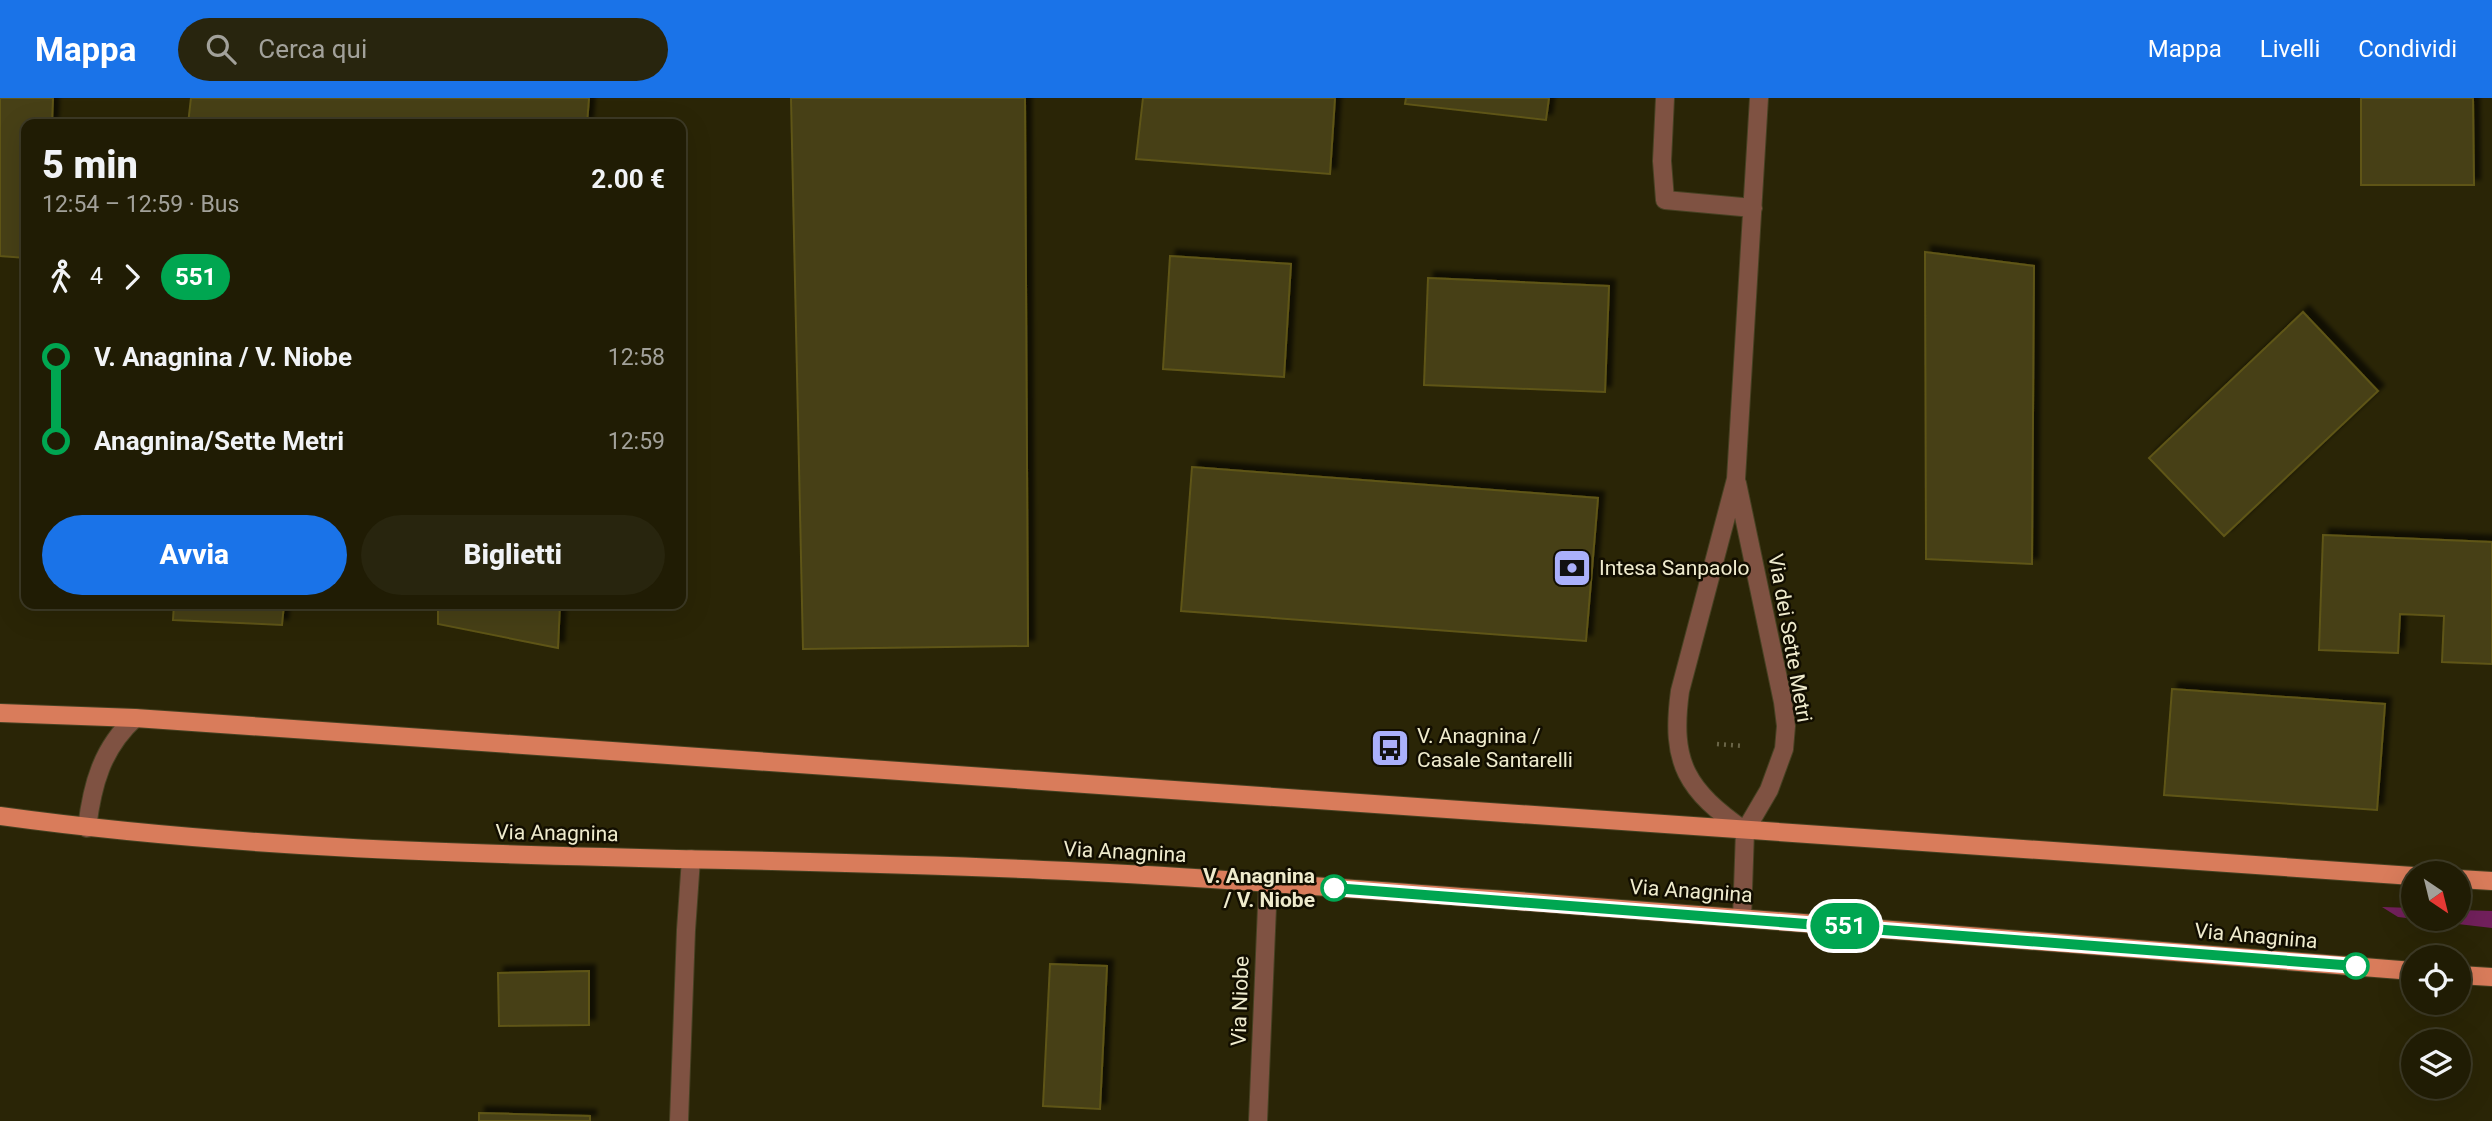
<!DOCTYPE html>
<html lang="it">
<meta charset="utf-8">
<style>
body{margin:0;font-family:Roboto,sans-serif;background:#28250e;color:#f1f3f6;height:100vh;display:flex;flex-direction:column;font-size:26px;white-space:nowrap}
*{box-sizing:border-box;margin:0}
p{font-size:23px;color:#a2a19a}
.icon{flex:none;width:38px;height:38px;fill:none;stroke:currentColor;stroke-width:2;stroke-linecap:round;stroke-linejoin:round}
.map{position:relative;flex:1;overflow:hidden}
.panel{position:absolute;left:21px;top:21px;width:665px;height:490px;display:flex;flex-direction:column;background:#201c04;border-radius:14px;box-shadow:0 7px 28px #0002,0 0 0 2px #3d3a26}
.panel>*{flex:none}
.badge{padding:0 14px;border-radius:23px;font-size:24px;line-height:46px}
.needle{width:46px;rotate:145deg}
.buttons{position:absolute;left:2401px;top:763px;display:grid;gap:14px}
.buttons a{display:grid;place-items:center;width:70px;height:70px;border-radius:50%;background:#201c04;box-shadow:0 7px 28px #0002,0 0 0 2px #3d3a26;font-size:35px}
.map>.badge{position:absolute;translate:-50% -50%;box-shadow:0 0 0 4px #fff}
.legs{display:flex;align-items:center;gap:10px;height:77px;padding:0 21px;font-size:23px}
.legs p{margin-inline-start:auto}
.head{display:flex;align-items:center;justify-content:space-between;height:119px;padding:0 21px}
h1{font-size:38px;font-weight:800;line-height:52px}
.button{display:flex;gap:14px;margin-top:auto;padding:14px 21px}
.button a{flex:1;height:80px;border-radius:42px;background:#1a73e8;color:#fff;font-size:28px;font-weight:800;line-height:80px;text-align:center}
.button a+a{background:#28250e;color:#f1f3f6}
ul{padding:0 21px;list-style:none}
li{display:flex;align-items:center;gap:24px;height:84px;font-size:26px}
li i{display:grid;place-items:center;width:10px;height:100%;margin:0 9px;background:currentColor}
li i::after{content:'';width:18px;height:18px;margin:-9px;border:5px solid;border-radius:50%;background:#201c04}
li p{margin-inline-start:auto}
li:first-child i{background:linear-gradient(#0000 50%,currentColor 0)}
li:last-child i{background:linear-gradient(currentColor 50%,#0000 0)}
header{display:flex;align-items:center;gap:42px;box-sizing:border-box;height:98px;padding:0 35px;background:#1a73e8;color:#fff}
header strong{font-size:33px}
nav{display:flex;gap:38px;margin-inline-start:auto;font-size:24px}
.search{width:490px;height:63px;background:#28250e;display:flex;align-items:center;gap:18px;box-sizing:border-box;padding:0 24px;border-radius:38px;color:#a2a19a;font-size:26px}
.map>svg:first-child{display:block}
.green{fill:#72205c}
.building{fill:#464018;stroke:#5e5519;stroke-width:2;filter:url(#shadow)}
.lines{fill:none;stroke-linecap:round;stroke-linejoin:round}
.minor-casing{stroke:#464122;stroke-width:20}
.major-casing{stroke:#464122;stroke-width:20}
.path{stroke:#6a6547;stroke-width:4.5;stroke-dasharray:2 5;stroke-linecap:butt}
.minor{stroke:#7f5242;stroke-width:18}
.major{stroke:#d97c5b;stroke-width:18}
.line-1-casing{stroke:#fff;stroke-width:16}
.line-1{stroke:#00a651;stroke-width:10}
.stop-1-dot{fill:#fff;stroke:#00a651;stroke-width:3.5}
.labels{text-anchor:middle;stroke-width:5;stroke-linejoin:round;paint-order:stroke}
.poi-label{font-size:21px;fill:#efebcd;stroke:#120e00;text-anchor:start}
.street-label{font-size:21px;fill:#efebcd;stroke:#120e00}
.stop-label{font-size:21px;font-weight:bold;fill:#efebcd;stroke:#120e00;text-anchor:end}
</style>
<header>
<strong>Mappa</strong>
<div class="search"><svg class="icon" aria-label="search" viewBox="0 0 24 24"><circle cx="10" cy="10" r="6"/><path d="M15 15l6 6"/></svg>Cerca qui</div>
<nav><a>Mappa</a><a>Livelli</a><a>Condividi</a></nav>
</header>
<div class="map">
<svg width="2492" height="1023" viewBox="0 0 2492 1023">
<defs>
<filter id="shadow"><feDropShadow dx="6" dy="-6" stdDeviation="2" flood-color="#0009"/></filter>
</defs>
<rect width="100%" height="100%" fill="#2a2506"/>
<path class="green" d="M2382,809L2413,810V821H2459V812L2492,813V830L2398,819Z"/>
<path class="building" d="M0,0H53L52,26H26V160L0,158Z
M191,0H589L587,26H188Z
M791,0H1025L1028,548L803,551Z
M1143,0H1335L1330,76L1136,61Z
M1406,0H1549L1546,22L1405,6Z
M2361,0H2473L2474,87H2361Z
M1925,154L2034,168L2032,466L1926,461Z
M1170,158L1291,166L1284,279L1163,271Z
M1428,180L1609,188L1605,294L1424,287Z
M2303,214L2378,293L2224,438L2149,360Z
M1192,369L1598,400L1586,543L1181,513Z
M2323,437L2492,444V566L2442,564L2444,518L2400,516L2398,555L2319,552Z
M174,506H284L282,527L173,522Z
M438,506H560L558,550L438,526Z
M2172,591L2385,606L2377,712L2164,697Z
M1050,866L1107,868L1100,1011L1043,1008Z
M589,873V927L499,928L498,875Z
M479,1015L590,1018V1023H479Z"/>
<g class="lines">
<g class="minor-casing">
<path id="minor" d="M1665,0L1662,63L1665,102L1753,110
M1737,385L1783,604L1786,628L1784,651L1769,692L1745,733L1742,820
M87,730C92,687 102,650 135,620
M1745,733C1687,692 1670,666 1680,593L1736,381L1759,0
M679,1023L686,832L691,761
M1258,1023L1268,785"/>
</g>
<g class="major-casing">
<path id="major" d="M0,615L135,620L2413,778
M0,718C354,767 712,755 1068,773C1209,779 1351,791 1492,801C1799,823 2106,849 2413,873
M2459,781L2492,783
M2459,877L2492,879"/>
</g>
<path class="path" d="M1717,646L1743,648"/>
<use href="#minor" class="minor"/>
<use href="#major" class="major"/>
</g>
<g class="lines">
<g class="line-1-casing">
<path id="line-1" d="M1334,790L2356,868"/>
</g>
<use href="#line-1" class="line-1"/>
</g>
<defs>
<g id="bank-square" transform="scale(2.0125)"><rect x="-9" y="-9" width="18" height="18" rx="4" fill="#aab0fb" stroke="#120e00"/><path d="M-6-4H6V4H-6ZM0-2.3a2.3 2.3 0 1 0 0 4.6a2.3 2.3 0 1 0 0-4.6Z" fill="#111"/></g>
<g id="bus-square" transform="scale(2.0125)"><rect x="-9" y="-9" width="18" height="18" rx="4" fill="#aab0fb" stroke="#120e00"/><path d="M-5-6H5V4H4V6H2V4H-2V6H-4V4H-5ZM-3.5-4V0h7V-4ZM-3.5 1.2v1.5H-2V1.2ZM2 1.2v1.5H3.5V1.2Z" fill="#111"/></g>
</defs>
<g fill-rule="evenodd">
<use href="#bank-square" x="1572" y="470"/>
<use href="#bus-square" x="1390" y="650"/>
</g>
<g class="stop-1-dot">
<circle cx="1334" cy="790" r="12"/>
<circle cx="2356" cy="868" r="12"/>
</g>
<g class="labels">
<g class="poi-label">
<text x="1599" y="477">Intesa Sanpaolo</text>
<text x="1417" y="645">V. Anagnina /<tspan x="1417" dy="24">Casale Santarelli</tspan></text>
</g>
<g class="street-label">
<text transform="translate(1790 540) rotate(80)" y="7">Via dei Sette Metri</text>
<text transform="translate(557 735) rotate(1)" y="7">Via Anagnina</text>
<text transform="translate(1125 754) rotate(3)" y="7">Via Anagnina</text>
<text transform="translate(1691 793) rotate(4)" y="7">Via Anagnina</text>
<text transform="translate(2256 838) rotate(5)" y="7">Via Anagnina</text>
<text transform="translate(1240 903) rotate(-88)" y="7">Via Niobe</text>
</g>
<g class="stop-label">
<text x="1315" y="785">V. Anagnina<tspan x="1315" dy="24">/ V. Niobe</tspan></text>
</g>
</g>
</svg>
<div class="buttons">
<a><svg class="needle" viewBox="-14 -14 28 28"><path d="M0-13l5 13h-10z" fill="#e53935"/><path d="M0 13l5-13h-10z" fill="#a2a19a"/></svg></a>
<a><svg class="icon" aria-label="locate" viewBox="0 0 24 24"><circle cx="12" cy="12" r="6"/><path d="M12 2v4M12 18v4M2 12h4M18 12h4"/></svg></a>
<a><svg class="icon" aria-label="layers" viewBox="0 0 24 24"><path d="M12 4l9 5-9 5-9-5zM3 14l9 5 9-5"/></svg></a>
</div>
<b class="badge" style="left:1845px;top:828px;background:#00a651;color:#fff">551</b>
<section class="panel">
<div class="head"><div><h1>5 min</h1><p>12:54 – 12:59 · Bus</p></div><b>2.00 €</b></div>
<div class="legs"><svg class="icon" aria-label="walk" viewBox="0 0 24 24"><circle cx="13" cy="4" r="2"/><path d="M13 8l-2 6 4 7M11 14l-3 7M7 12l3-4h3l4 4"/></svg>4<svg class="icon" aria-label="forward" viewBox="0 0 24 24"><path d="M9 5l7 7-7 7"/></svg><b class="badge" style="background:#00a651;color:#fff">551</b></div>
<ul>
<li><i style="color:#00a651"></i><b>V. Anagnina / V. Niobe</b><p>12:58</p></li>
<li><i style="color:#00a651"></i><b>Anagnina/Sette Metri</b><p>12:59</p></li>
</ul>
<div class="button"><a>Avvia</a><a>Biglietti</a></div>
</section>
</div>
